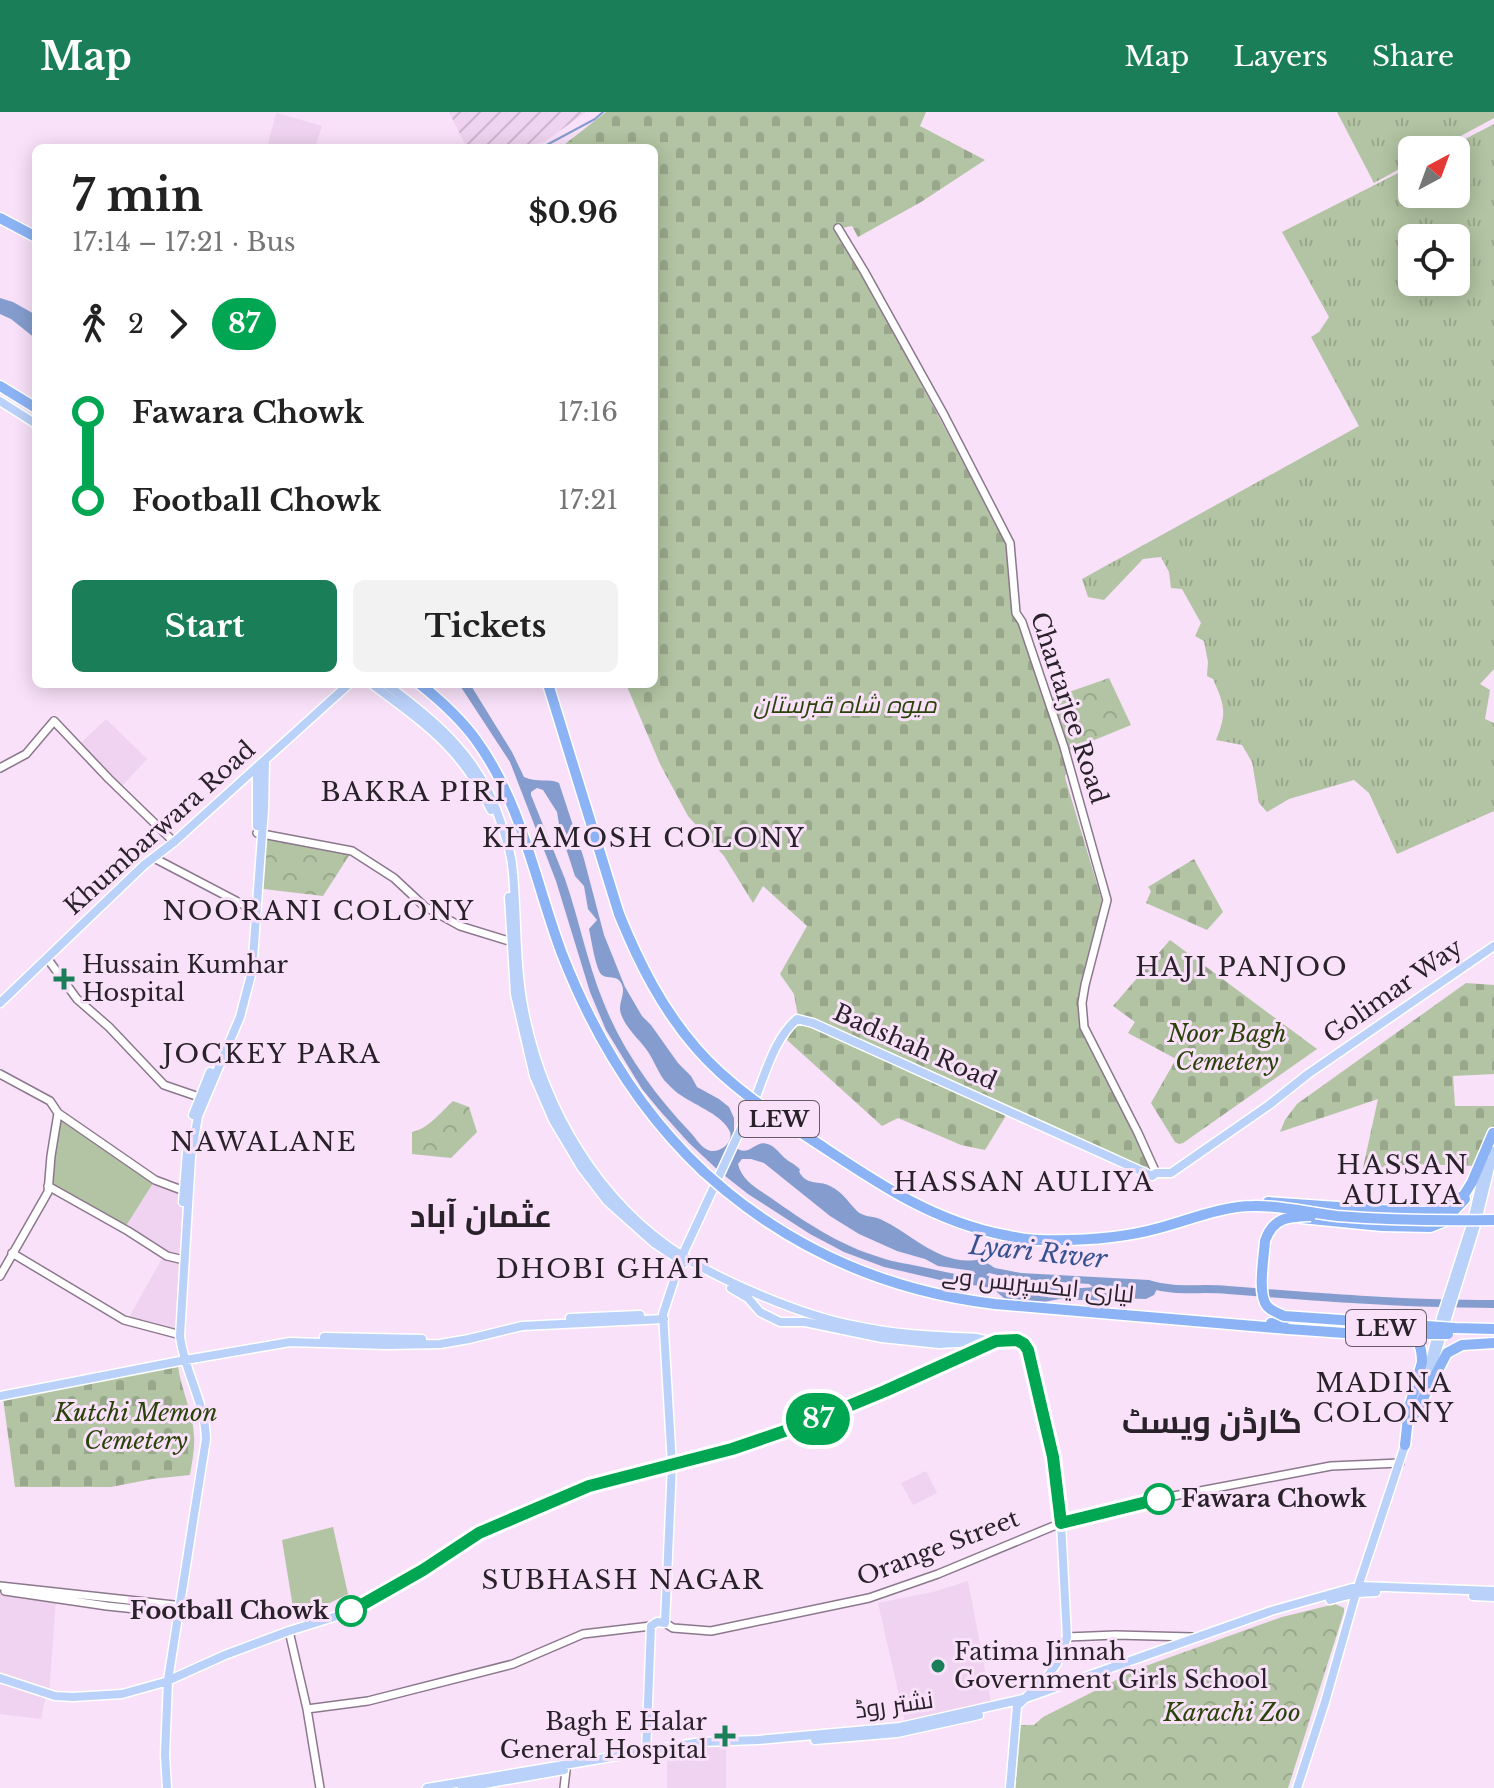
<!DOCTYPE html>
<meta charset="utf-8">
<style>
body{margin:0;font-family:"Libre Baskerville",Cairo,serif;background:#f2f2f2;color:#222;height:100vh;display:flex;flex-direction:column;font-size:30px;white-space:nowrap}
*{box-sizing:border-box;margin:0}
p{font-size:26px;color:#767676}
.icon{flex:none;width:44px;height:44px;fill:none;stroke:currentColor;stroke-width:2;stroke-linecap:round;stroke-linejoin:round}
.map{position:relative;flex:1;overflow:hidden}
.drawer{position:absolute;left:32px;top:32px;width:626px;height:544px;display:flex;flex-direction:column;background:#fff;border-radius:12px;box-shadow:0 4px 20px #0003}
.drawer>*{flex:none}
.badge{padding:0 16px;border-radius:26px;font-size:28px;line-height:52px}
.needle{width:52px;rotate:41deg}
.buttons{position:absolute;left:1398px;top:24px;display:grid;gap:16px}
.buttons a{display:grid;place-items:center;width:72px;height:72px;border-radius:12px;background:#fff;box-shadow:0 4px 20px #0003;font-size:40px}
.map>.badge{position:absolute;translate:-50% -50%;box-shadow:0 0 0 4px #fff}
.legs{display:flex;align-items:center;gap:12px;height:88px;padding:0 40px;font-size:26px}
.legs p{margin-inline-start:auto}
.headline{display:flex;align-items:center;justify-content:space-between;height:136px;padding:0 40px}
h1{font-size:44px;font-weight:700;line-height:60px}
.action{display:flex;gap:16px;margin-top:auto;padding:16px 40px}
.action a{flex:1;height:92px;border-radius:12px;background:#1a7e58;color:#fff;font-size:32px;font-weight:700;line-height:92px;text-align:center}
.action a+a{background:#f2f2f2;color:#222}
ul{padding:0 40px;list-style:none}
li{display:flex;align-items:center;gap:28px;height:88px;font-size:30px}
li i{display:grid;place-items:center;width:12px;height:100%;margin:0 10px;background:currentColor}
li i::after{content:'';width:20px;height:20px;margin:-10px;border:6px solid;border-radius:50%;background:#fff}
li p{margin-inline-start:auto}
li:first-child i{background:linear-gradient(#0000 50%,currentColor 0)}
li:last-child i{background:linear-gradient(currentColor 50%,#0000 0)}
header{display:flex;align-items:center;gap:48px;box-sizing:border-box;height:112px;padding:0 40px;background:#1a7e58;color:#fff}
header strong{font-size:38px}
nav{display:flex;gap:44px;margin-inline-start:auto;font-size:28px}
.map>svg:first-child{display:block}
.built{fill:#efd3f0}
.industrial{fill:url(#industrial-furrows)}
.grass{fill:url(#grass-tufts);fill-rule:evenodd}
.cemetery{fill:url(#cemetery-stones)}
.park{fill:url(#park-crowns)}
.garden{fill:#b2c4a3}
.water{fill:#859dce;fill-rule:evenodd}
.lines{fill:none;stroke-linecap:round;stroke-linejoin:round}
.stream{stroke:#859dce;stroke-width:2}
.river{stroke:#859dce;stroke-width:8}
.minor-casing{stroke:#8c788d;stroke-width:10}
.major-casing{stroke:#fff;stroke-width:11}
.highway-casing{stroke:#fff;stroke-width:13}
.minor{stroke:#fff;stroke-width:7}
.major{stroke:#bad1f9;stroke-width:8}
.highway{stroke:#8cb3f5;stroke-width:10}
.highway-bridge-casing{stroke:#fff;stroke-width:13;stroke-linecap:butt}
.highway-bridge{stroke:#8cb3f5;stroke-width:10}
.line-1-casing{stroke:#fff;stroke-width:18}
.line-1{stroke:#00a651;stroke-width:12}
.poi-dot{fill:#1a7e58;stroke:#f8e1f9;stroke-width:3}
.stop-1-dot{fill:#fff;stroke:#00a651;stroke-width:4}
.labels{text-anchor:middle;stroke-width:6;stroke-linejoin:round;paint-order:stroke}
.shield{fill:#f8e1f9;stroke:#685b68;stroke-width:2}
.shield-label{font-size:22px;font-weight:bold;fill:#2a222a}
.park-label{font-size:24px;font-style:italic;fill:#2a4309;stroke:#f8e1f9}
.street-label{font-size:24px;fill:#2a222a;stroke:#f8e1f9}
.poi-label{font-size:24px;fill:#2a222a;stroke:#f8e1f9;text-anchor:start}
.stop-label{font-size:24px;font-weight:bold;fill:#2a222a;stroke:#f8e1f9;text-anchor:start}
.neighbourhood-label{font-size:26px;letter-spacing:2px;fill:#2a222a;stroke:#f8e1f9}
.water-label{font-size:26px;font-style:italic;fill:#375291;stroke:#f8e1f9}
.district-label{font-size:32px;font-weight:bold;fill:#2a222a;stroke:#f8e1f9}
</style>
<header>
<strong>Map</strong>
<nav><a>Map</a><a>Layers</a><a>Share</a></nav>
</header>
<div class="map">
<svg width="1494" height="1676" viewBox="0 0 1494 1676">
<defs>
<pattern id="industrial-furrows" width="10" height="10" patternUnits="userSpaceOnUse" patternTransform="scale(2)"><rect width="10" height="10" fill="#efd3f0"/><path d="M-1 1l2-2M0 10L10 0M9 11l2-2" fill="none" stroke="#cdb5ce"/></pattern>
<pattern id="grass-tufts" width="24" height="20" patternUnits="userSpaceOnUse" patternTransform="scale(2)"><rect width="24" height="20" fill="#b2c4a3"/><path d="M3 7l-1-3M5 7V3M7 7l1-3M15 17l-1-3M17 17v-4M19 17l1-3" fill="none" stroke="#99a88c"/></pattern>
<pattern id="cemetery-stones" width="16" height="16" patternUnits="userSpaceOnUse" patternTransform="scale(2)"><rect width="16" height="16" fill="#b2c4a3"/><path d="M2 7V4a2 2 0 0 1 4 0v3zM10 15v-3a2 2 0 0 1 4 0v3z" fill="#99a88c"/></pattern>
<pattern id="park-crowns" width="20" height="18" patternUnits="userSpaceOnUse" patternTransform="scale(2)"><rect width="20" height="18" fill="#b2c4a3"/><path d="M2 6a3 3 0 1 1 6 0M12 15a3 3 0 1 1 6 0" fill="none" stroke="#99a88c"/></pattern>
</defs>
<rect width="100%" height="100%" fill="#f8e1f9"/>
<path class="built" d="M277,1L322,14L315,36H267L275,5Z
M106,607L147,647L119,677L78,634Z
M155,1068L188,1081L179,1224L127,1209L164,1143L124,1117Z
M926,1359L937,1381L913,1393L901,1371Z
M968,1469L992,1595L906,1614L878,1491L933,1480Z
M0,1478L56,1487L49,1582H46L41,1607L0,1602Z
M701,1634H726V1676H667V1640Z"/>
<path class="industrial" d="M449,0H586L544,30L514,36H467Z"/>
<path class="grass" d="M1337,0H1494V6L1435,38H1412V50L1374,71Z
M1494,12V557L1480,572L1490,578L1485,607L1494,611V699L1397,742L1369,681L1354,668L1289,687L1267,700L1259,691L1252,650L1242,633L1216,628C1227,601 1225,594 1213,567L1207,564L1208,550L1204,529L1195,524L1201,511L1182,477L1171,476L1169,460L1161,445L1143,447L1104,488L1088,485L1082,467L1359,314L1311,225L1319,220L1329,205L1282,120L1412,54V82H1456V38H1444ZM1456,126V170H1412V126Z"/>
<path class="cemetery" d="M606,0H926L920,14L985,48L921,90L858,125L852,114L841,116L847,134L1005,428L1016,506L1039,571L1068,659L1065,664L1066,669L1103,792L1082,873L1083,915L1149,1055L1145,1057L1007,1002L985,1038L961,1033L898,1006L882,1014L787,928L795,913L799,910L794,882L780,862L807,814L763,774L753,791L724,744L688,704L660,652L626,572H654V36H560Z
M1194,747L1223,800L1207,818L1146,791L1151,779L1148,775Z
M1170,828L1317,937L1183,1031L1179,1032L1175,1030L1151,991L1176,947L1128,921L1135,910L1113,894Z
M1466,871L1494,873V962L1453,964L1455,994H1494V1017L1480,1054L1410,1052L1393,1055L1363,1056L1378,987L1280,1020L1285,1008L1297,992Z
M174,1252L178,1254C181,1278 193,1300 194,1324C195,1336 192,1350 190,1363L152,1367L111,1375H15L3,1286Z"/>
<path class="park" d="M1109,566L1131,613L1070,638L1052,586Z
M258,726L352,739L323,784L255,776Z
M453,989L469,995L477,1020L451,1046L412,1042V1020C428,1017 441,1000 453,989Z
M1335,1492L1344,1496V1500L1288,1676H1015L1020,1613H1034L1043,1605L1140,1556L1282,1505Z"/>
<path class="garden" d="M58,1001L155,1068L124,1117L48,1074Z
M333,1415L348,1482L295,1508L282,1428Z"/>
<path class="water" d="M0,186L13,190L36,203V227L11,207L0,202Z
M459,572H470L512,640L524,665C536,671 550,666 559,671L584,747L604,823L625,875L642,904L651,913L678,951L691,964L697,975L719,987L729,995L734,1006V1034C750,1049 755,1023 772,1034C778,1038 781,1043 786,1047C789,1050 793,1051 796,1054C805,1061 795,1055 802,1064C809,1073 822,1069 830,1074C843,1080 848,1090 857,1099C863,1105 873,1104 880,1107C913,1122 941,1156 981,1147L995,1156L1021,1161L1149,1168L1158,1172V1175L1154,1183L1146,1187L1118,1186L1105,1189L1059,1187L1044,1190L1005,1187L992,1176L940,1168L884,1155L844,1140L810,1122L748,1082L720,1060L689,1031L661,1000L642,977L606,918L590,880L556,769L510,650ZM537,676L543,678L557,700L560,718L575,764L584,774L588,797L597,808L589,817C591,826 596,859 602,863C609,868 618,862 622,873C626,882 617,892 621,902C626,916 637,925 646,937C653,946 657,958 664,968C670,974 675,980 682,984C695,993 724,1004 730,1020C734,1032 716,1044 706,1037C700,1034 695,1025 690,1020C654,982 622,938 603,889C587,850 579,807 565,767C554,739 542,711 531,683V680ZM742,1047H751L764,1051L830,1104L859,1122L897,1139L925,1147L938,1154L973,1159L976,1162C960,1165 943,1159 927,1156C911,1152 895,1151 879,1145C839,1133 805,1110 771,1086C758,1077 742,1069 738,1052ZM989,1161L1015,1167L1089,1172L1093,1175C1072,1179 1006,1172 986,1163Z"/>
<g class="lines">
<path class="stream" d="M541,36L595,7L603,0"/>
<path class="river" d="M1148,1172C1178,1181 1198,1175 1228,1178C1316,1185 1405,1192 1494,1192"/>
<g class="minor-casing">
<path id="minor" d="M838,116L864,159L944,303L1010,431L1016,501L1022,510L1064,635L1107,788L1085,873L1082,891L1084,915L1138,1021L1156,1061
M0,656L26,642L54,609L109,667L174,730
M257,721L352,739L394,766L424,794L460,814L512,830
M154,746L257,800
M47,846L77,887L109,915L164,973L202,986
M0,962L50,989L58,1001L155,1068L187,1080
M48,1074L128,1119L167,1144L184,1148
M12,1141L124,1208L177,1222
M0,1164L48,1080L51,1044L58,1001
M0,1474L174,1493
M5,1479L107,1494L174,1501
M665,1511L673,1516L711,1519L869,1486L938,1462L1061,1411L1147,1389L1331,1354L1400,1351
M289,1519L307,1597L320,1676
M1067,1525L1116,1523L1192,1525
M307,1597L368,1589L513,1552L583,1522L651,1514
M564,1676L566,1658"/>
</g>
<g class="major-casing">
<path id="major" d="M0,289L36,312
M372,572C425,612 461,635 491,698
M386,572C440,613 481,646 502,714C507,729 512,744 513,761C517,806 515,854 524,899C543,996 598,1091 684,1145C708,1160 734,1172 760,1183C791,1196 823,1208 857,1214C897,1223 937,1224 977,1226C996,1233 1017,1220 1028,1238L1053,1345L1061,1411L1067,1525L1057,1551L1047,1565L1017,1594L1010,1676
M257,655V714
M509,785L515,882L534,964L553,1008L581,1055L607,1089L654,1131L684,1151
M0,891L144,753L174,730L349,572
M193,1003L210,960
M183,1090L187,1040
M731,1176L748,1186L760,1200L780,1210H805L882,1226L939,1232L975,1230
M570,1206L640,1203
M324,1225L422,1227
M1428,1268L1476,1113L1494,1039
M0,1284L180,1249L290,1230L387,1233L440,1232L469,1227L522,1214L664,1207
M1421,1285L1441,1206L1471,1113L1486,1050
M1473,1484L1494,1485
M1330,1488L1356,1481L1376,1480
M0,1566L55,1584L73,1585L122,1582L165,1570L225,1543L289,1519L350,1500L423,1458L479,1421L533,1396L589,1374L732,1337L805,1312L996,1230
M815,1628L897,1621L979,1603
M646,1642L651,1514L657,1510L665,1511L672,1353L663,1202L682,1144L757,982C767,956 776,925 797,907L813,911L1152,1064L1156,1061H1171L1269,993L1308,962L1494,834
M167,1676L165,1643L168,1568L206,1327C205,1290 184,1259 180,1224L191,1045L198,1004L240,905L252,859L264,697L265,649
M427,1676L701,1630L758,1628L900,1615L1023,1587L1271,1499L1359,1474L1494,1479
M462,1676L564,1658
M1297,1676L1325,1590L1356,1481L1406,1330"/>
</g>
<g class="highway-casing">
<path id="highway" d="M0,106L36,125
M0,274L36,296
M420,572C441,589 461,607 476,628C522,691 535,770 562,842C594,924 640,1000 704,1060
M726,1079C804,1143 895,1180 995,1192L1288,1217
M1268,1090L1381,1098L1425,1100L1442,1097L1464,1083L1472,1070L1493,1021
M1301,1106L1382,1114L1430,1115L1443,1110L1465,1087
M1271,1211L1302,1210L1351,1214
M1415,1302L1447,1241L1462,1233L1494,1231
M1405,1333L1409,1296L1422,1250C1422,1236 1419,1226 1407,1219"/>
</g>
<use href="#minor" class="minor"/>
<use href="#major" class="major"/>
<use href="#highway" class="highway"/>
<g class="highway-bridge-casing">
<path id="highway-bridge" d="M548,572L619,802C639,851 662,897 697,937C732,977 776,1004 820,1033C879,1072 933,1109 1004,1123C1015,1125 1027,1128 1039,1128C1080,1129 1120,1127 1159,1116C1189,1108 1222,1094 1253,1094C1281,1093 1309,1101 1337,1104C1389,1108 1442,1109 1494,1108
M704,1060L726,1079
M1311,1104C1288,1105 1273,1105 1265,1129C1264,1145 1257,1182 1267,1194C1271,1199 1278,1201 1284,1204L1455,1216L1494,1217
M1288,1217L1359,1222H1448"/>
</g>
<use href="#highway-bridge" class="highway-bridge"/>
</g>
<g class="lines">
<g class="line-1-casing">
<path id="line-1" d="M351,1499L423,1458L479,1421L589,1374L732,1337L805,1312L885,1279L996,1229L1017,1228L1024,1232L1028,1238L1053,1345L1061,1411L1159,1387"/>
</g>
<use href="#line-1" class="line-1"/>
</g>
<g class="poi-dot">
<path d="M60 855h8v8h8v8h-8v8h-8v-8h-8v-8h8z"/>
<circle cx="938" cy="1554" r="8"/>
<path d="M721 1612h8v8h8v8h-8v8h-8v-8h-8v-8h8z"/>
</g>
<g class="stop-1-dot">
<circle cx="1159" cy="1387" r="14"/>
<circle cx="351" cy="1499" r="14"/>
</g>
<g class="labels">
<g class="shield">
<rect x="739" y="989" width="80" height="36" rx="6"/>
<rect x="1346" y="1198" width="80" height="36" rx="6"/>
</g>
<g class="shield-label">
<text x="779" y="1015">LEW</text>
<text x="1386" y="1224">LEW</text>
</g>
<g class="park-label">
<text x="845" y="601">میوہ شاہ قبرستان</text>
<text x="1227" y="930">Noor Bagh<tspan x="1227" dy="28">Cemetery</tspan></text>
<text x="136" y="1309">Kutchi Memon<tspan x="136" dy="28">Cemetery</tspan></text>
<text x="1232" y="1609">Karachi Zoo</text>
</g>
<g class="street-label">
<text transform="translate(1069 596) rotate(72)" y="8">Chartarjee Road</text>
<text transform="translate(160 716) rotate(-42)" y="8">Khumbarwara Road</text>
<text transform="translate(1393 879) rotate(-35)" y="8">Golimar Way</text>
<text transform="translate(915 935) rotate(24)" y="8">Badshah Road</text>
<text transform="translate(1038 1173) rotate(6)" y="8">لیاری ایکسپریس وے</text>
<text transform="translate(938 1436) rotate(-21)" y="8">Orange Street</text>
<text transform="translate(894 1593) rotate(-8)" y="8">نشتر روڈ</text>
</g>
<g class="poi-label">
<text x="82" y="861">Hussain Kumhar<tspan x="82" dy="28">Hospital</tspan></text>
<text x="954" y="1548">Fatima Jinnah<tspan x="954" dy="28">Government Girls School</tspan></text>
<text x="707" y="1618" text-anchor="end">Bagh E Halar<tspan x="707" dy="28">General Hospital</tspan></text>
</g>
<g class="stop-label">
<text x="1181" y="1395">Fawara Chowk</text>
<text x="329" y="1507" text-anchor="end">Football Chowk</text>
</g>
<g class="neighbourhood-label">
<text x="414" y="689">BAKRA PIRI</text>
<text x="644" y="735">KHAMOSH COLONY</text>
<text x="319" y="808">NOORANI COLONY</text>
<text x="1242" y="864">HAJI PANJOO</text>
<text x="272" y="951">JOCKEY PARA</text>
<text x="264" y="1039">NAWALANE</text>
<text x="1403" y="1062">HASSAN<tspan x="1403" dy="30">AULIYA</tspan></text>
<text x="1024" y="1079">HASSAN AULIYA</text>
<text x="603" y="1166">DHOBI GHAT</text>
<text x="1384" y="1280">MADINA<tspan x="1384" dy="30">COLONY</tspan></text>
<text x="623" y="1477">SUBHASH NAGAR</text>
</g>
<g class="water-label">
<text transform="translate(1038 1140) rotate(6)" y="9">Lyari River</text>
</g>
<g class="district-label">
<text x="481" y="1115">عثمان آباد</text>
<text x="1212" y="1321">گارڈن ویسٹ</text>
</g>
</g>
</svg>
<div class="buttons">
<a><svg class="needle" viewBox="-14 -14 28 28"><path d="M0-13l5 13h-10z" fill="#e53935"/><path d="M0 13l5-13h-10z" fill="#767676"/></svg></a>
<a><svg class="icon" aria-label="locate" viewBox="0 0 24 24"><circle cx="12" cy="12" r="6"/><path d="M12 2v4M12 18v4M2 12h4M18 12h4"/></svg></a>
</div>
<b class="badge" style="left:818px;top:1307px;background:#00a651;color:#fff">87</b>
<section class="drawer">
<div class="headline"><div><h1>7 min</h1><p>17:14 – 17:21 · Bus</p></div><b>$0.96</b></div>
<div class="legs"><svg class="icon" aria-label="walk" viewBox="0 0 24 24"><circle cx="13" cy="4" r="2"/><path d="M13 8l-2 6 4 7M11 14l-3 7M7 12l3-4h3l4 4"/></svg>2<svg class="icon" aria-label="forward" viewBox="0 0 24 24"><path d="M9 5l7 7-7 7"/></svg><b class="badge" style="background:#00a651;color:#fff">87</b></div>
<ul>
<li><i style="color:#00a651"></i><b>Fawara Chowk</b><p>17:16</p></li>
<li><i style="color:#00a651"></i><b>Football Chowk</b><p>17:21</p></li>
</ul>
<div class="action"><a>Start</a><a>Tickets</a></div>
</section>
</div>
